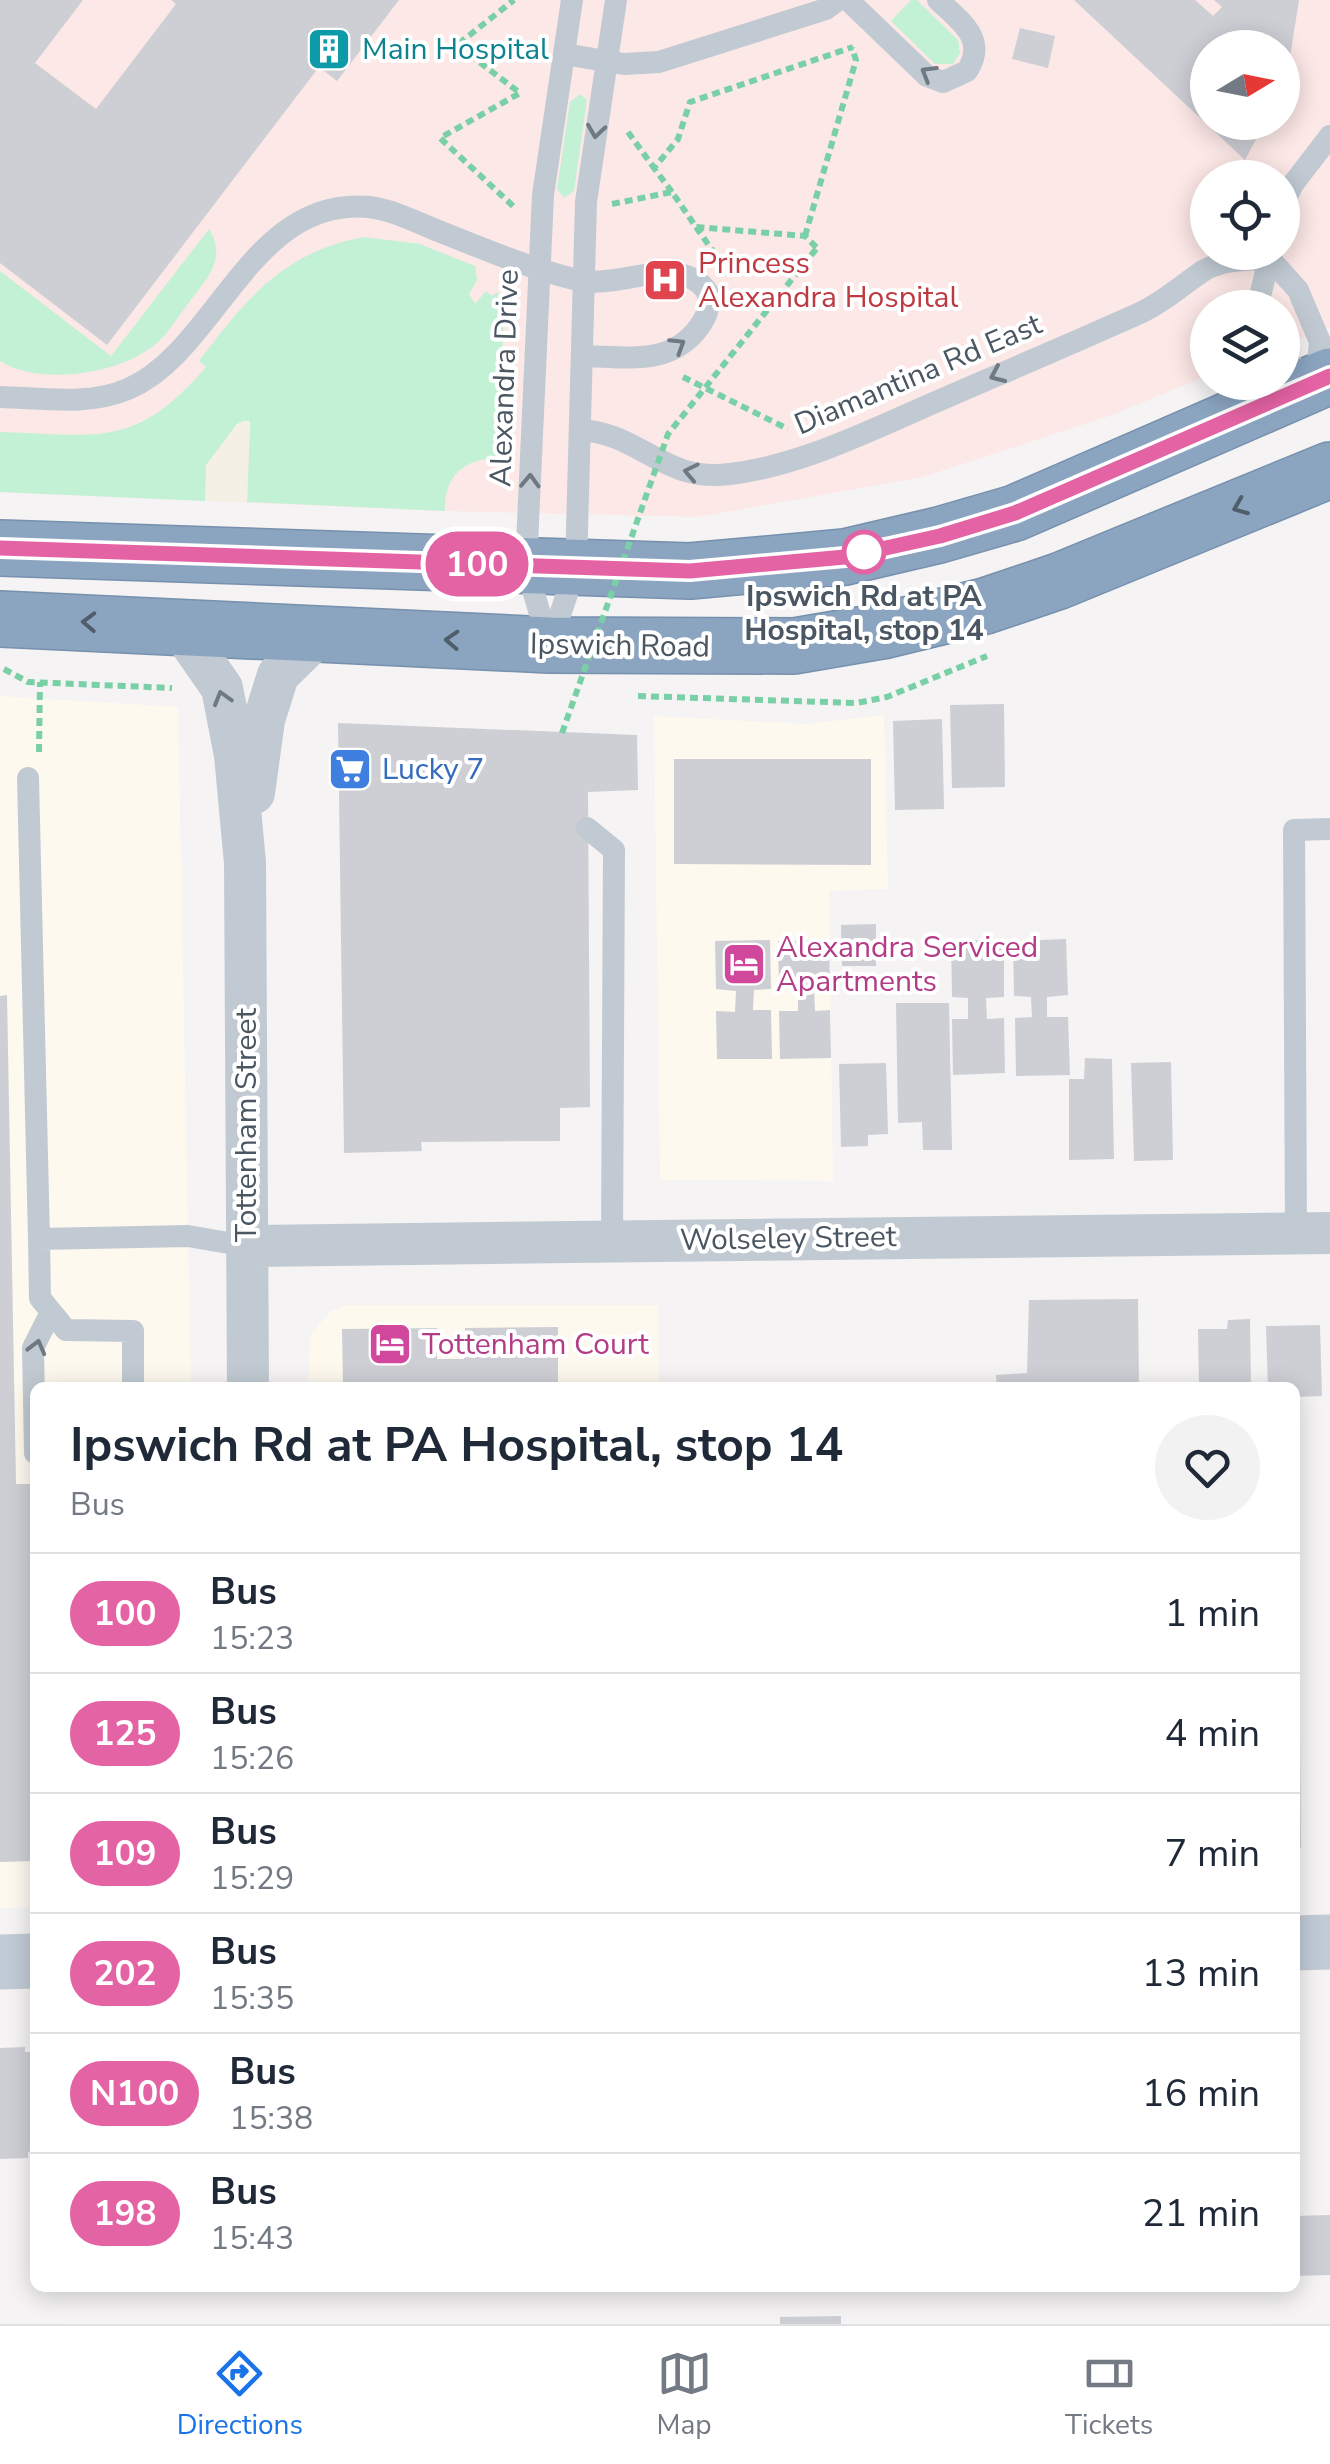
<!DOCTYPE html>
<style>
body{margin:0;font-family:"Nunito Sans",sans-serif;background:#f2f2f3;color:#1f2937;height:100vh;display:flex;flex-direction:column;font-size:38px;white-space:nowrap}
*{box-sizing:border-box;margin:0}
p{font-size:32px;color:#747a83}
.icon{flex:none;width:55px;height:55px;fill:none;stroke:currentColor;stroke-width:2;stroke-linecap:round;stroke-linejoin:round}
.map{position:relative;flex:1;overflow:hidden}
.panel{position:absolute;left:30px;top:1382px;width:1270px;height:910px;display:flex;flex-direction:column;background:#fff;border-radius:15px;box-shadow:0 5px 25px #0003}
.panel>*{flex:none}
.badge{padding:0 20px;border-radius:32px;font-size:35px;line-height:65px}
.needle{width:65px;rotate:80deg}
.controls{position:absolute;left:1190px;top:30px;display:grid;gap:20px}
.controls a{display:grid;place-items:center;width:110px;height:110px;border-radius:50%;background:#fff;box-shadow:0 5px 25px #0003;font-size:50px}
.map>.badge{position:absolute;translate:-50% -50%;box-shadow:0 0 0 5px #fff}
.round{display:grid;place-items:center;flex:none;width:105px;height:105px;border-radius:52px;background:#f2f2f3}
.headline{display:flex;align-items:center;justify-content:space-between;height:170px;padding:0 40px}
h1{font-size:48px;font-weight:700;line-height:75px}
ul{padding:0;list-style:none}
li{display:flex;align-items:center;gap:30px;height:120px;padding:0 40px;border-top:2px solid #e0e1e3}
li div{flex:1}
li b{display:block;font-size:38px}
li em{font-style:normal}
li .badge{min-width:110px;font-weight:700;text-align:center}
.dock{display:flex;justify-content:space-around;align-items:center;height:140px;border-top:2px solid #e0e1e3;background:#fff;font-size:28px;color:#747a83}
.dock a{display:grid;justify-items:center;gap:5px}
.dock .selected{color:#1a73e8}
.map>svg:first-child{display:block}
.commercial{fill:#fdf9ef}
.medical{fill:#fce8e6;fill-rule:evenodd}
.green{fill:#c3f1d5}
.sand{fill:#f5f0e5}
.building{fill:#cdcfd5}
.lines{fill:none;stroke-linecap:round;stroke-linejoin:round}
.highway-casing{stroke:#7690ad;stroke-width:58}
.path{stroke:#7ad0a6;stroke-width:6;stroke-dasharray:8 5;stroke-linecap:butt}
.lane{stroke:#c1cad2;stroke-width:22}
.street{stroke:#c1cad2;stroke-width:42}
.secondary{stroke:#c1cbd6;stroke-width:55}
.highway{stroke:#8ba5c1;stroke-width:55}
.path-bridge{stroke:#7ad0a6;stroke-width:6;stroke-dasharray:8 5;stroke-linecap:butt}
.oneway{stroke:#6e7983}
.oneway2{stroke:#505e6b}
.line-casing{stroke:#fff;stroke-width:22}
.line{stroke:#e463a4;stroke-width:15}
.stop-dot{fill:#fff;stroke:#e463a4;stroke-width:5}
.labels{text-anchor:middle;stroke-width:8;stroke-linejoin:round;paint-order:stroke}
.culture-label{font-size:30px;fill:#0d838f;stroke:#fff;text-anchor:start}
.health-label{font-size:30px;fill:#be3a42;stroke:#fff;text-anchor:start}
.street-label{font-size:30px;fill:#4a5661;stroke:#fff}
.stop-label{font-size:30px;font-weight:bold;fill:#4a5661;stroke:#fff}
.shop-label{font-size:30px;fill:#366cbe;stroke:#fff;text-anchor:start}
.hotel-label{font-size:30px;fill:#b23c85;stroke:#fff;text-anchor:start}
</style>
<div class="map">
<svg width="1330" height="2324" viewBox="0 0 1330 2324">
<rect width="100%" height="100%" fill="#f5f3f3"/>
<path class="commercial" d="M0,696L178,707L191,1387L35,1388V1907L0,1908Z
M884,715L888,889L829,891L833,1181L660,1180L654,716L806,724Z
M347,1305H658L659,1387L308,1388L310,1336L330,1311Z"/>
<path class="medical" d="M0,0H1330V327L1283,346L1282,308H1208L1207,376L1109,416L923,477L698,517L445,511L0,492ZM1208,48H1282V122H1208ZM1208,178H1282V252H1208Z"/>
<path class="green" d="M911,0H917L958,40L960,53L953,64H935L891,21Z
M580,94L587,100L574,191L564,198L557,189L570,102Z
M209,229C226,257 210,275 193,297C182,311 172,328 160,340C126,374 41,387 0,361V271L111,356Z
M364,237L420,244L475,266L477,280L469,294L475,304L486,291L492,296L497,292L504,303L499,459C465,457 444,476 445,511L247,502L250,422L237,424L207,465L205,501L0,492V432C100,435 135,449 206,367L199,361C246,299 283,252 364,237Z"/>
<path class="sand" d="M243,421H250L247,502L205,501L206,465L237,424Z"/>
<path class="building" d="M0,0H83L35,63L96,109L176,4L171,0H399L337,81L319,67L107,345L0,263Z
M1074,0H1195L1213,16L1222,7L1214,0H1299L1288,70L1282,64V48H1265L1250,33L1241,43L1246,48H1208V122H1265L1245,160Z
M1020,28L1055,36L1048,68L1012,59Z
M1004,704L1005,787L952,788L950,705Z
M942,719L944,809L895,810L893,721Z
M338,723L637,735L638,790L588,792L590,1107L560,1108V1141L421,1142L422,1151L344,1153Z
M674,759H871V865L674,864Z
M876,924V966H842L841,925Z
M1066,939L1068,995L1047,997V1017H1068L1070,1075L1016,1076L1015,1018L1032,1017L1031,997L1014,996L1013,941Z
M770,940L771,989L754,990L753,1010H771L772,1059H717L716,1011L735,1012L736,991L716,989L715,941Z
M829,940L830,989H814L815,1011L830,1010L831,1058L780,1059L779,1011H798V990L779,988L778,941Z
M951,940H1004V997L986,998L987,1019L1004,1018L1005,1073L953,1075L952,1019H968V998L952,997Z
M7,995L16,1484H35V1861L0,1862V996Z
M896,1003H949L952,1150H923L922,1122L898,1123Z
M1085,1058L1112,1059L1114,1159L1069,1160V1079H1084Z
M1171,1062L1173,1160L1134,1161L1131,1063Z
M886,1063L888,1134L868,1135V1146L841,1147L839,1064Z
M1138,1299L1139,1388H997L996,1375L1027,1373L1029,1300Z
M1250,1319L1251,1388H1199L1198,1329H1227L1228,1320Z
M1320,1325L1322,1396L1295,1397V1388H1268L1266,1326Z
M558,1327V1388H343L342,1329L437,1328V1359H464L465,1328Z
M753,1383V1388H687V1384Z
M1295,1624H1299L1301,1848H1295Z
M25,2047V2052H35V2151L28,2152V2158L0,2159V2048Z
M1330,2215V2275L1295,2276V2216Z
M841,2316V2324H780V2317Z"/>
<g class="lines">
<g class="highway-casing">
<path id="highway" d="M0,548L690,571L845,557L939,535L1015,513L1330,376
M0,619L549,645L794,646L882,631L985,606L1059,581L1330,470"/>
</g>
<path class="path" d="M628,132L654,168
M672,192L654,168L678,139L690,102L853,47
M612,204L672,192L696,227L805,236L817,248
M513,206L440,138L520,93L457,45L514,0
M696,227L715,254
M805,236L856,60L852,48
M683,377L788,429
M4,669L28,682L172,688
M638,696L856,703L887,697L987,656
M39,752L40,682"/>
<path class="lane" d="M848,0L927,76L943,82L967,71C988,39 960,21 938,0
M564,54L624,64L659,62L826,9L838,0
M1282,207L1293,184L1330,136
M1270,259L1298,290L1320,342L1316,380
M1262,308L1259,300L1271,252
M1282,357L1313,381
M0,397C42,398 89,406 128,389C217,351 250,196 369,207C394,210 418,223 441,232C486,250 531,269 578,280C619,290 678,252 707,291C710,306 708,315 699,327C671,366 627,357 584,356
M580,430C641,433 663,483 730,474C799,466 867,432 931,404C1000,374 1071,344 1140,313C1164,302 1182,285 1203,271C1223,259 1247,260 1270,259
M549,645L526,566L543,195L572,0
M550,645L576,567L586,202L616,0
M28,778L39,1239L188,1236L246,1246
M587,828L614,850L612,1240
M1296,1234L1294,830L1330,829
M39,1239L40,1298L66,1330L133,1331V1388
M35,1453L33,1348L51,1312"/>
<path class="street" d="M179,626L222,688L235,755L245,863L248,1388
M254,793L264,720L278,675L321,633
M246,1246L1330,1233"/>
<path class="secondary" d="M1295,1943L1330,1942
M0,1962L35,1961"/>
<use href="#highway" class="highway"/>
<path class="path-bridge" d="M562,733L668,434L817,248"/>
</g>
<defs><path id="oneway-chevron" d="M-2-3.5L2.5 0L-2 3.5" fill="none" stroke-width="1.6" stroke-linecap="round" stroke-linejoin="round" transform="scale(2.5)"/></defs>
<g class="oneway">
<use href="#oneway-chevron" transform="translate(928 73) rotate(-149)"/>
<use href="#oneway-chevron" transform="translate(596 131) rotate(98)"/>
<use href="#oneway-chevron" transform="translate(678 345) rotate(-32)"/>
<use href="#oneway-chevron" transform="translate(997 375) rotate(156)"/>
<use href="#oneway-chevron" transform="translate(691 472) rotate(-168)"/>
<use href="#oneway-chevron" transform="translate(530 481) rotate(-88)"/>
<use href="#oneway-chevron" transform="translate(222 698) rotate(-106)"/>
<use href="#oneway-chevron" transform="translate(37 1347) rotate(-75)"/>
</g>
<g class="oneway2">
<use href="#oneway-chevron" transform="translate(1240 507) rotate(158)"/>
<use href="#oneway-chevron" transform="translate(89 622) rotate(-178)"/>
<use href="#oneway-chevron" transform="translate(452 640) rotate(-177)"/>
</g>
<g class="lines">
<g class="line-casing">
<path id="line" d="M0,548L690,571L845,557L940,536L1015,513L1330,376"/>
</g>
<use href="#line" class="line"/>
</g>
<defs>
<g id="building-square" transform="scale(2.25)"><rect x="-9" y="-9" width="18" height="18" rx="4" fill="#0f9aa8" stroke="#fff"/><path d="M-4-6H4V6H1V3H-1V6H-4ZM-2.5-4.3h1.7v1.8h-1.7ZM.8-4.3h1.7v1.8H.8ZM-2.5-1h1.7V.8h-1.7ZM.8-1h1.7V.8H.8Z" fill="#fff"/></g>
<g id="hospital-square" transform="scale(2.25)"><rect x="-9" y="-9" width="18" height="18" rx="4" fill="#e0444e" stroke="#fff"/><path d="M-5-5h3v3.5h4V-5h3V5h-3V1.5h-4V5h-3Z" fill="#fff"/></g>
<g id="supermarket-square" transform="scale(2.25)"><rect x="-9" y="-9" width="18" height="18" rx="4" fill="#3f7fe0" stroke="#fff"/><path d="M-6-5.5h2.5l.6 2H6L4.5 2H-2.5L-4.4-4H-6ZM-1.5 3.2a1.3 1.3 0 1 0 .1 0ZM3 3.2a1.3 1.3 0 1 0 .1 0Z" fill="#fff"/></g>
<g id="hotel-square" transform="scale(2.25)"><rect x="-9" y="-9" width="18" height="18" rx="4" fill="#d1479c" stroke="#fff"/><path d="M-6-4.5h1.5V1H6V5H4.5V3h-9V5H-6ZM-4 0a1.8 1.8 0 1 1 3.6 0ZM.5 0V-2.5h3Q6-2.5 6 0Z" fill="#fff"/></g>
</defs>
<g fill-rule="evenodd">
<use href="#building-square" x="329" y="49"/>
<use href="#hospital-square" x="665" y="280"/>
<use href="#supermarket-square" x="350" y="769"/>
<use href="#hotel-square" x="744" y="964"/>
<use href="#hotel-square" x="390" y="1344"/>
</g>
<circle class="stop-dot" cx="864" cy="552" r="20"/>
<g class="labels">
<g class="culture-label">
<text x="362" y="59">Main Hospital</text>
</g>
<g class="health-label">
<text x="698" y="273">Princess<tspan x="698" dy="34">Alexandra Hospital</tspan></text>
</g>
<g class="street-label">
<text transform="translate(918 374) rotate(-23)" y="10">Diamantina Rd East</text>
<text transform="translate(504 378) rotate(-88)" y="10">Alexandra Drive</text>
<text transform="translate(620 645) rotate(1)" y="10">Ipswich Road</text>
<text transform="translate(246 1125) rotate(-90)" y="10">Tottenham Street</text>
<text transform="translate(788 1238) rotate(-1)" y="10">Wolseley Street</text>
</g>
<g class="stop-label">
<text x="864" y="606">Ipswich Rd at PA<tspan x="864" dy="34">Hospital, stop 14</tspan></text>
</g>
<g class="shop-label">
<text x="382" y="779">Lucky 7</text>
</g>
<g class="hotel-label">
<text x="776" y="957">Alexandra Serviced<tspan x="776" dy="34">Apartments</tspan></text>
<text x="422" y="1354">Tottenham Court</text>
</g>
</g>
</svg>
<div class="controls">
<a><svg class="needle" viewBox="-14 -14 28 28"><path d="M0-13l5 13h-10z" fill="#e53935"/><path d="M0 13l5-13h-10z" fill="#747a83"/></svg></a>
<a><svg class="icon" aria-label="locate" viewBox="0 0 24 24"><circle cx="12" cy="12" r="6"/><path d="M12 2v4M12 18v4M2 12h4M18 12h4"/></svg></a>
<a><svg class="icon" aria-label="layers" viewBox="0 0 24 24"><path d="M12 4l9 5-9 5-9-5zM3 14l9 5 9-5"/></svg></a>
</div>
<b class="badge" style="left:477px;top:564px;background:#e463a4;color:#fff">100</b>
<section class="panel">
<div class="headline"><div><h1>Ipswich Rd at PA Hospital, stop 14</h1><p>Bus</p></div><a class="round"><svg class="icon" aria-label="heart" viewBox="0 0 24 24"><path d="M12 20l-8-8c-3-5 5-10 8-4 3-6 11-1 8 4z"/></svg></a></div>
<ul>
<li><span class="badge" style="background:#e463a4;color:#fff">100</span><div><b>Bus</b><p>15:23</p></div><em>1 min</em></li>
<li><span class="badge" style="background:#e463a4;color:#fff">125</span><div><b>Bus</b><p>15:26</p></div><em>4 min</em></li>
<li><span class="badge" style="background:#e463a4;color:#fff">109</span><div><b>Bus</b><p>15:29</p></div><em>7 min</em></li>
<li><span class="badge" style="background:#e463a4;color:#fff">202</span><div><b>Bus</b><p>15:35</p></div><em>13 min</em></li>
<li><span class="badge" style="background:#e463a4;color:#fff">N100</span><div><b>Bus</b><p>15:38</p></div><em>16 min</em></li>
<li><span class="badge" style="background:#e463a4;color:#fff">198</span><div><b>Bus</b><p>15:43</p></div><em>21 min</em></li>
</ul>
</section>
</div>
<nav class="dock">
<a class="selected"><svg class="icon" aria-label="directions" viewBox="0 0 24 24"><path d="M12 3l9 9-9 9-9-9zM9 14v-3h6M13 9l2 2-2 2"/></svg>Directions</a>
<a><svg class="icon" aria-label="map" viewBox="0 0 24 24"><path d="M3 6l6-2 6 2 6-2v14l-6 2-6-2-6 2zM9 4v14M15 6v14"/></svg>Map</a>
<a><svg class="icon" aria-label="tickets" viewBox="0 0 24 24"><path d="M3 7h18v10H3zM15 7v10"/></svg>Tickets</a>
</nav>
